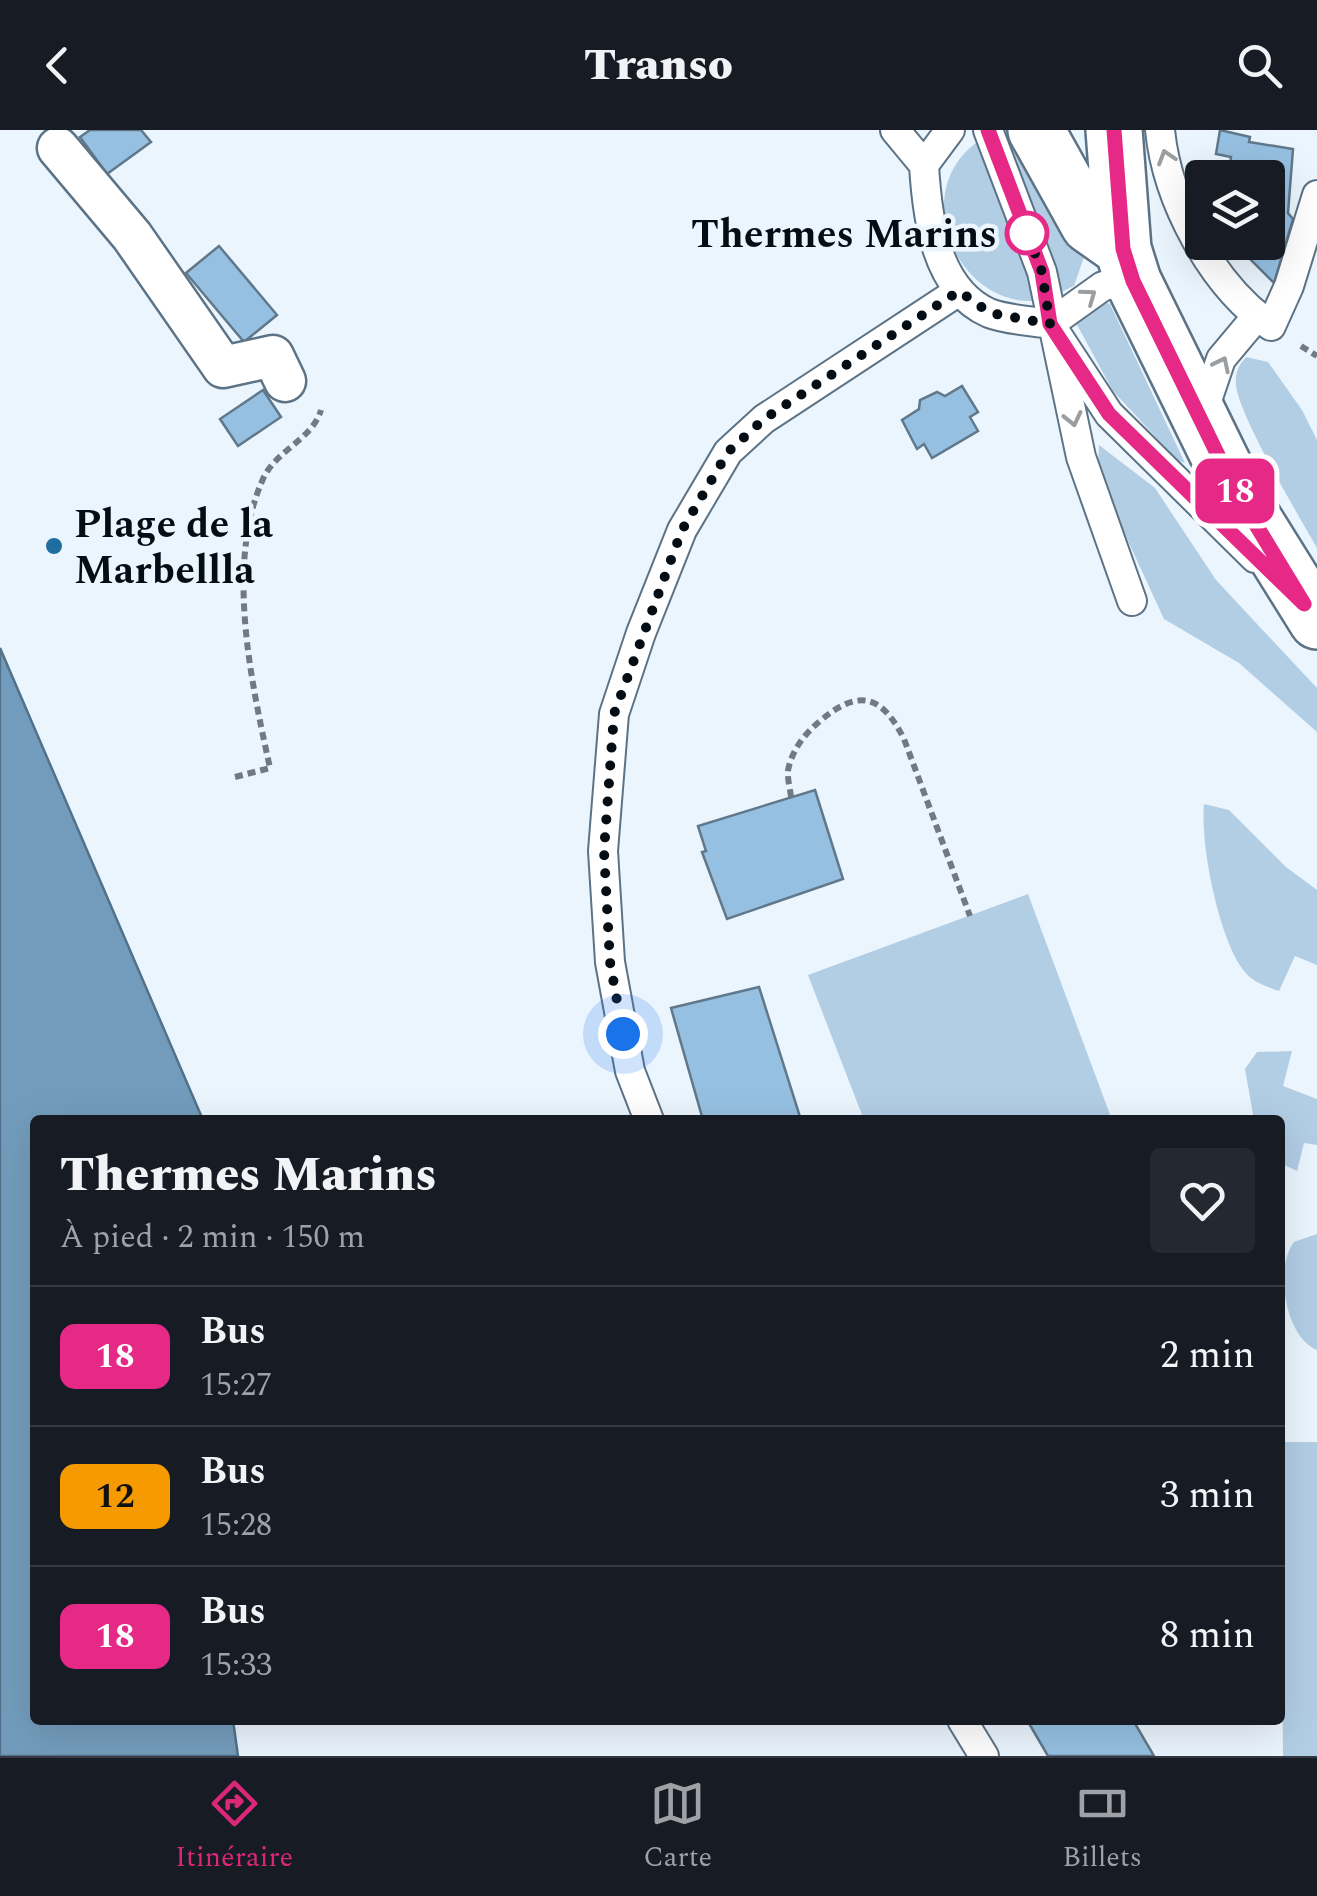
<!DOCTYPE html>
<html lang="fr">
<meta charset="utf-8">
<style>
body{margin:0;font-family:Spectral,serif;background:#242831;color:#f1f3f6;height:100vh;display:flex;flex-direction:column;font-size:38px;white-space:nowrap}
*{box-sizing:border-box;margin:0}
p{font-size:32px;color:#9ea1a6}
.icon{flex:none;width:55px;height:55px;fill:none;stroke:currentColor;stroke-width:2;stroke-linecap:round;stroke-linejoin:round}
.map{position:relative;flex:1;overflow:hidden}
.side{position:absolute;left:30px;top:985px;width:1255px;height:610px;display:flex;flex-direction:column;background:#171b24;border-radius:10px;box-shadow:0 10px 40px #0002}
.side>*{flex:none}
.badge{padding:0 20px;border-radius:15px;font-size:35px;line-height:65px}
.controls{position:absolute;left:1185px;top:30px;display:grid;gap:20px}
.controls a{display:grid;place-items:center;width:100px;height:100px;border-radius:10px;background:#171b24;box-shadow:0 10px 40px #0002;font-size:50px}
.you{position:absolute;width:50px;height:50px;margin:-25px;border:8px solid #fff;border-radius:50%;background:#1a73e8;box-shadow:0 0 0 15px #1a73e833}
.map>.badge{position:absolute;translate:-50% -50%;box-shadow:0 0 0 5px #fff}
.round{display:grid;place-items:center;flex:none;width:105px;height:105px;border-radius:10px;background:#242831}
.summary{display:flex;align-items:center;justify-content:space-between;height:170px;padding:0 30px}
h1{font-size:48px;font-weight:800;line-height:75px}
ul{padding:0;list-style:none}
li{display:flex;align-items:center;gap:30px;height:140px;padding:0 30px;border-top:2px solid #363941}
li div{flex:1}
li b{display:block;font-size:38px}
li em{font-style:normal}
li .badge{min-width:110px;font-weight:700;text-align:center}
header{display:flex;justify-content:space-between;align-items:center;height:130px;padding:0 30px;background:#171b24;font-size:45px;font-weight:800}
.dock{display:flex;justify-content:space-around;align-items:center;height:140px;border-top:2px solid #363941;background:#171b24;font-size:28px;color:#9ea1a6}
.dock a{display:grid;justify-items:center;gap:5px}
.dock .on{color:#db2777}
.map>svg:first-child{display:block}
.green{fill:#b2cee5}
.water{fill:#739cbc;stroke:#52718a;stroke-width:2.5}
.building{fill:#96c0e2;stroke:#60788a;stroke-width:2.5}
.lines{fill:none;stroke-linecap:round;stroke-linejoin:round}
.service-casing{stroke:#5c7386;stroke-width:32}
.pedestrian-casing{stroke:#5c7386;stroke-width:45}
.secondary-casing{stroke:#5c7386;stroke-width:60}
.path{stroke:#717a82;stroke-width:6;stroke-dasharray:8 5;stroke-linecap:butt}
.service{stroke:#fff;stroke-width:28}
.pedestrian{stroke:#fff;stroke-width:40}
.secondary{stroke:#fff;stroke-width:55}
.oneway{stroke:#9b9ea1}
.line-casing{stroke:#fff;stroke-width:22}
.line{stroke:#e62987;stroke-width:15}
.walk{stroke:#050d14;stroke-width:10;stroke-dasharray:0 18}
.stop-dot{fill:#fff;stroke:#e62987;stroke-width:5}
.poi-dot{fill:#206ea0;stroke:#ebf5fe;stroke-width:4}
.labels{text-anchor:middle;stroke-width:9;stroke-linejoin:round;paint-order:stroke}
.stop-label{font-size:40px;font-weight:bold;fill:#050d14;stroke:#ebf5fe;text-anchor:end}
.poi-label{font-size:40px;font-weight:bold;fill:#050d14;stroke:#ebf5fe;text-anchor:start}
</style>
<header><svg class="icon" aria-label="back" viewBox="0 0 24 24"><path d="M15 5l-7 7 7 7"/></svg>Transo<svg class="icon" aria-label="search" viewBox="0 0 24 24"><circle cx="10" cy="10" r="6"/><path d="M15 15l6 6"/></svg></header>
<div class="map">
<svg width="1317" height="1626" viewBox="0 0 1317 1626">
<rect width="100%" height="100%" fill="#ebf5fe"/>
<path class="green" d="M999,0H1021L1084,127L1074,156C1060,162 1046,171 1030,171C948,171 901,40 999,0Z
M1102,171L1110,174L1185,333L1177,330L1113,261L1076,193V187Z
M1246,227L1268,232L1302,280L1317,310V418C1300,388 1238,284 1236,255C1235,243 1238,236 1246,227Z
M1099,315L1155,358L1216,450L1317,558V602L1239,533L1164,489L1111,374L1098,336Z
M1204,674L1229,680L1286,737L1317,760V835L1295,826L1279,861C1266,856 1254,853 1245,842C1219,811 1200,714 1204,674Z
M1028,764L1112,990H864L808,845Z
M1292,921L1283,956L1317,969V1015L1304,1013L1297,1041L1280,1033V990H1254L1245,939L1257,922Z
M1317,1104V1220C1285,1207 1274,1138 1294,1112Z
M1280,1312H1317V1626H1283Z"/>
<path class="water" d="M0,518L203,990H35V1590H233L238,1626H0Z"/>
<path class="building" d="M90,0H141L151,12L107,44L80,7Z
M1220,0L1250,7L1249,12L1293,19L1288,83L1293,89L1274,153L1248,127L1250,112H1268V48H1228L1231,27L1216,24Z
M219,116L277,185L244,212L186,143Z
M962,256L978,282L970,287L978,301L932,328L924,314L917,319L902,290L919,279L920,270L937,262L945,266Z
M263,260L281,287L238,316L220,289Z
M815,660L843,749L727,789L702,722L706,721L698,696Z
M759,857L801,990H703L671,878Z
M1027,1590H1133L1154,1626H1048Z"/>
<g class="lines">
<g class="service-casing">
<path id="service" d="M895,0L924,35
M950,0L924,35C927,86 935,159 989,183C1007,190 1032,191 1050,194L1109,284L1255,428
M988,0L1042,142L1081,327L1132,471
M1160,0C1167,71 1212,155 1271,196L1289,156L1317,65
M1050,194L1103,156L1133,151
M1201,288L1221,229L1257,186
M649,990L630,941L610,832L603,721L614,584L641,503L682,400L728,322L764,289L959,161
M962,1590L984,1626"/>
</g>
<g class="pedestrian-casing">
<path id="pedestrian" d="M58,18L132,106L223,237L273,226L285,251"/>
</g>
<g class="secondary-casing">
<path id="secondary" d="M1036,0L1089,95L1123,119
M1114,0L1123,119L1133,151L1236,361L1317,491"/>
</g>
<path class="path" d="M1301,216L1317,226
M235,647L270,638C251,551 225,434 263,349C276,320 312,310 321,280
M791,667C790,657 786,645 789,636C794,617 806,603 820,591C859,558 882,565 904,609L970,786"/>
<use href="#service" class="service"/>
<use href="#pedestrian" class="pedestrian"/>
<use href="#secondary" class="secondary"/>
</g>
<defs><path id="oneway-chevron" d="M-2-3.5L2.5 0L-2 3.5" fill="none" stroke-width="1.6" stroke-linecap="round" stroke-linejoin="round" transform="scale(2.5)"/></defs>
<g class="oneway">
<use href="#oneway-chevron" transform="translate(1166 27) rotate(-107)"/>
<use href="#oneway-chevron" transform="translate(1089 166) rotate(-36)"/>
<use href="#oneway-chevron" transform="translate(1222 234) rotate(-64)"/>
<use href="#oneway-chevron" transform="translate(1073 289) rotate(77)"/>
</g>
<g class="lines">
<g class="line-casing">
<path id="line" d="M988,0L1042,142L1050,194L1109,284L1304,474L1236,362L1133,151L1123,119L1114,0"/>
</g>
<use href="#line" class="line"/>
<path class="walk" d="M623,904L610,832L604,721L614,584L682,400L728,322L764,289L959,161L990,183L1050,194L1042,142L1027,103"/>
</g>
<circle class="stop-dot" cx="1027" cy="103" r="20"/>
<circle class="poi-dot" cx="54" cy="416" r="10"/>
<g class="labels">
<g class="stop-label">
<text x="997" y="117">Thermes Marins</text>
</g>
<g class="poi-label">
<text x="74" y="407">Plage de la<tspan x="74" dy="46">Marbellla</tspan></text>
</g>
</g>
</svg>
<div class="controls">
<a><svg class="icon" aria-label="layers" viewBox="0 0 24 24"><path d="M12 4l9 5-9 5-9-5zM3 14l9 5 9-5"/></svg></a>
</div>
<div class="you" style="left:623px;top:904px"></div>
<b class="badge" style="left:1235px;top:361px;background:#e62987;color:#fff">18</b>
<section class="side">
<div class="summary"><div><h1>Thermes Marins</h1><p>À pied · 2 min · 150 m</p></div><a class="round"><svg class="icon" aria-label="heart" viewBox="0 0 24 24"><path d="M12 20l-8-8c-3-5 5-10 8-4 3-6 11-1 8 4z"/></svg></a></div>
<ul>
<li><span class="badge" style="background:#e62987;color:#fff">18</span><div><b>Bus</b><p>15:27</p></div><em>2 min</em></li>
<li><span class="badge" style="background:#f59a00;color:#111">12</span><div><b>Bus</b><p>15:28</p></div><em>3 min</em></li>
<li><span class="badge" style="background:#e62987;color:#fff">18</span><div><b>Bus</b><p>15:33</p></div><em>8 min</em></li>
</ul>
</section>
</div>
<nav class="dock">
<a class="on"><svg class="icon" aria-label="directions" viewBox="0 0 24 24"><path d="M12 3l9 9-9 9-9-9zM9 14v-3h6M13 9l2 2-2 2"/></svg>Itinéraire</a>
<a><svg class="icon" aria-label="map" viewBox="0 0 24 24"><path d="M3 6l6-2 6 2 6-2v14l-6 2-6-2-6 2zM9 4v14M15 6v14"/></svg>Carte</a>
<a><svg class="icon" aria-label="tickets" viewBox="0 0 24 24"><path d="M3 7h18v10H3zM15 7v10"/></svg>Billets</a>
</nav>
